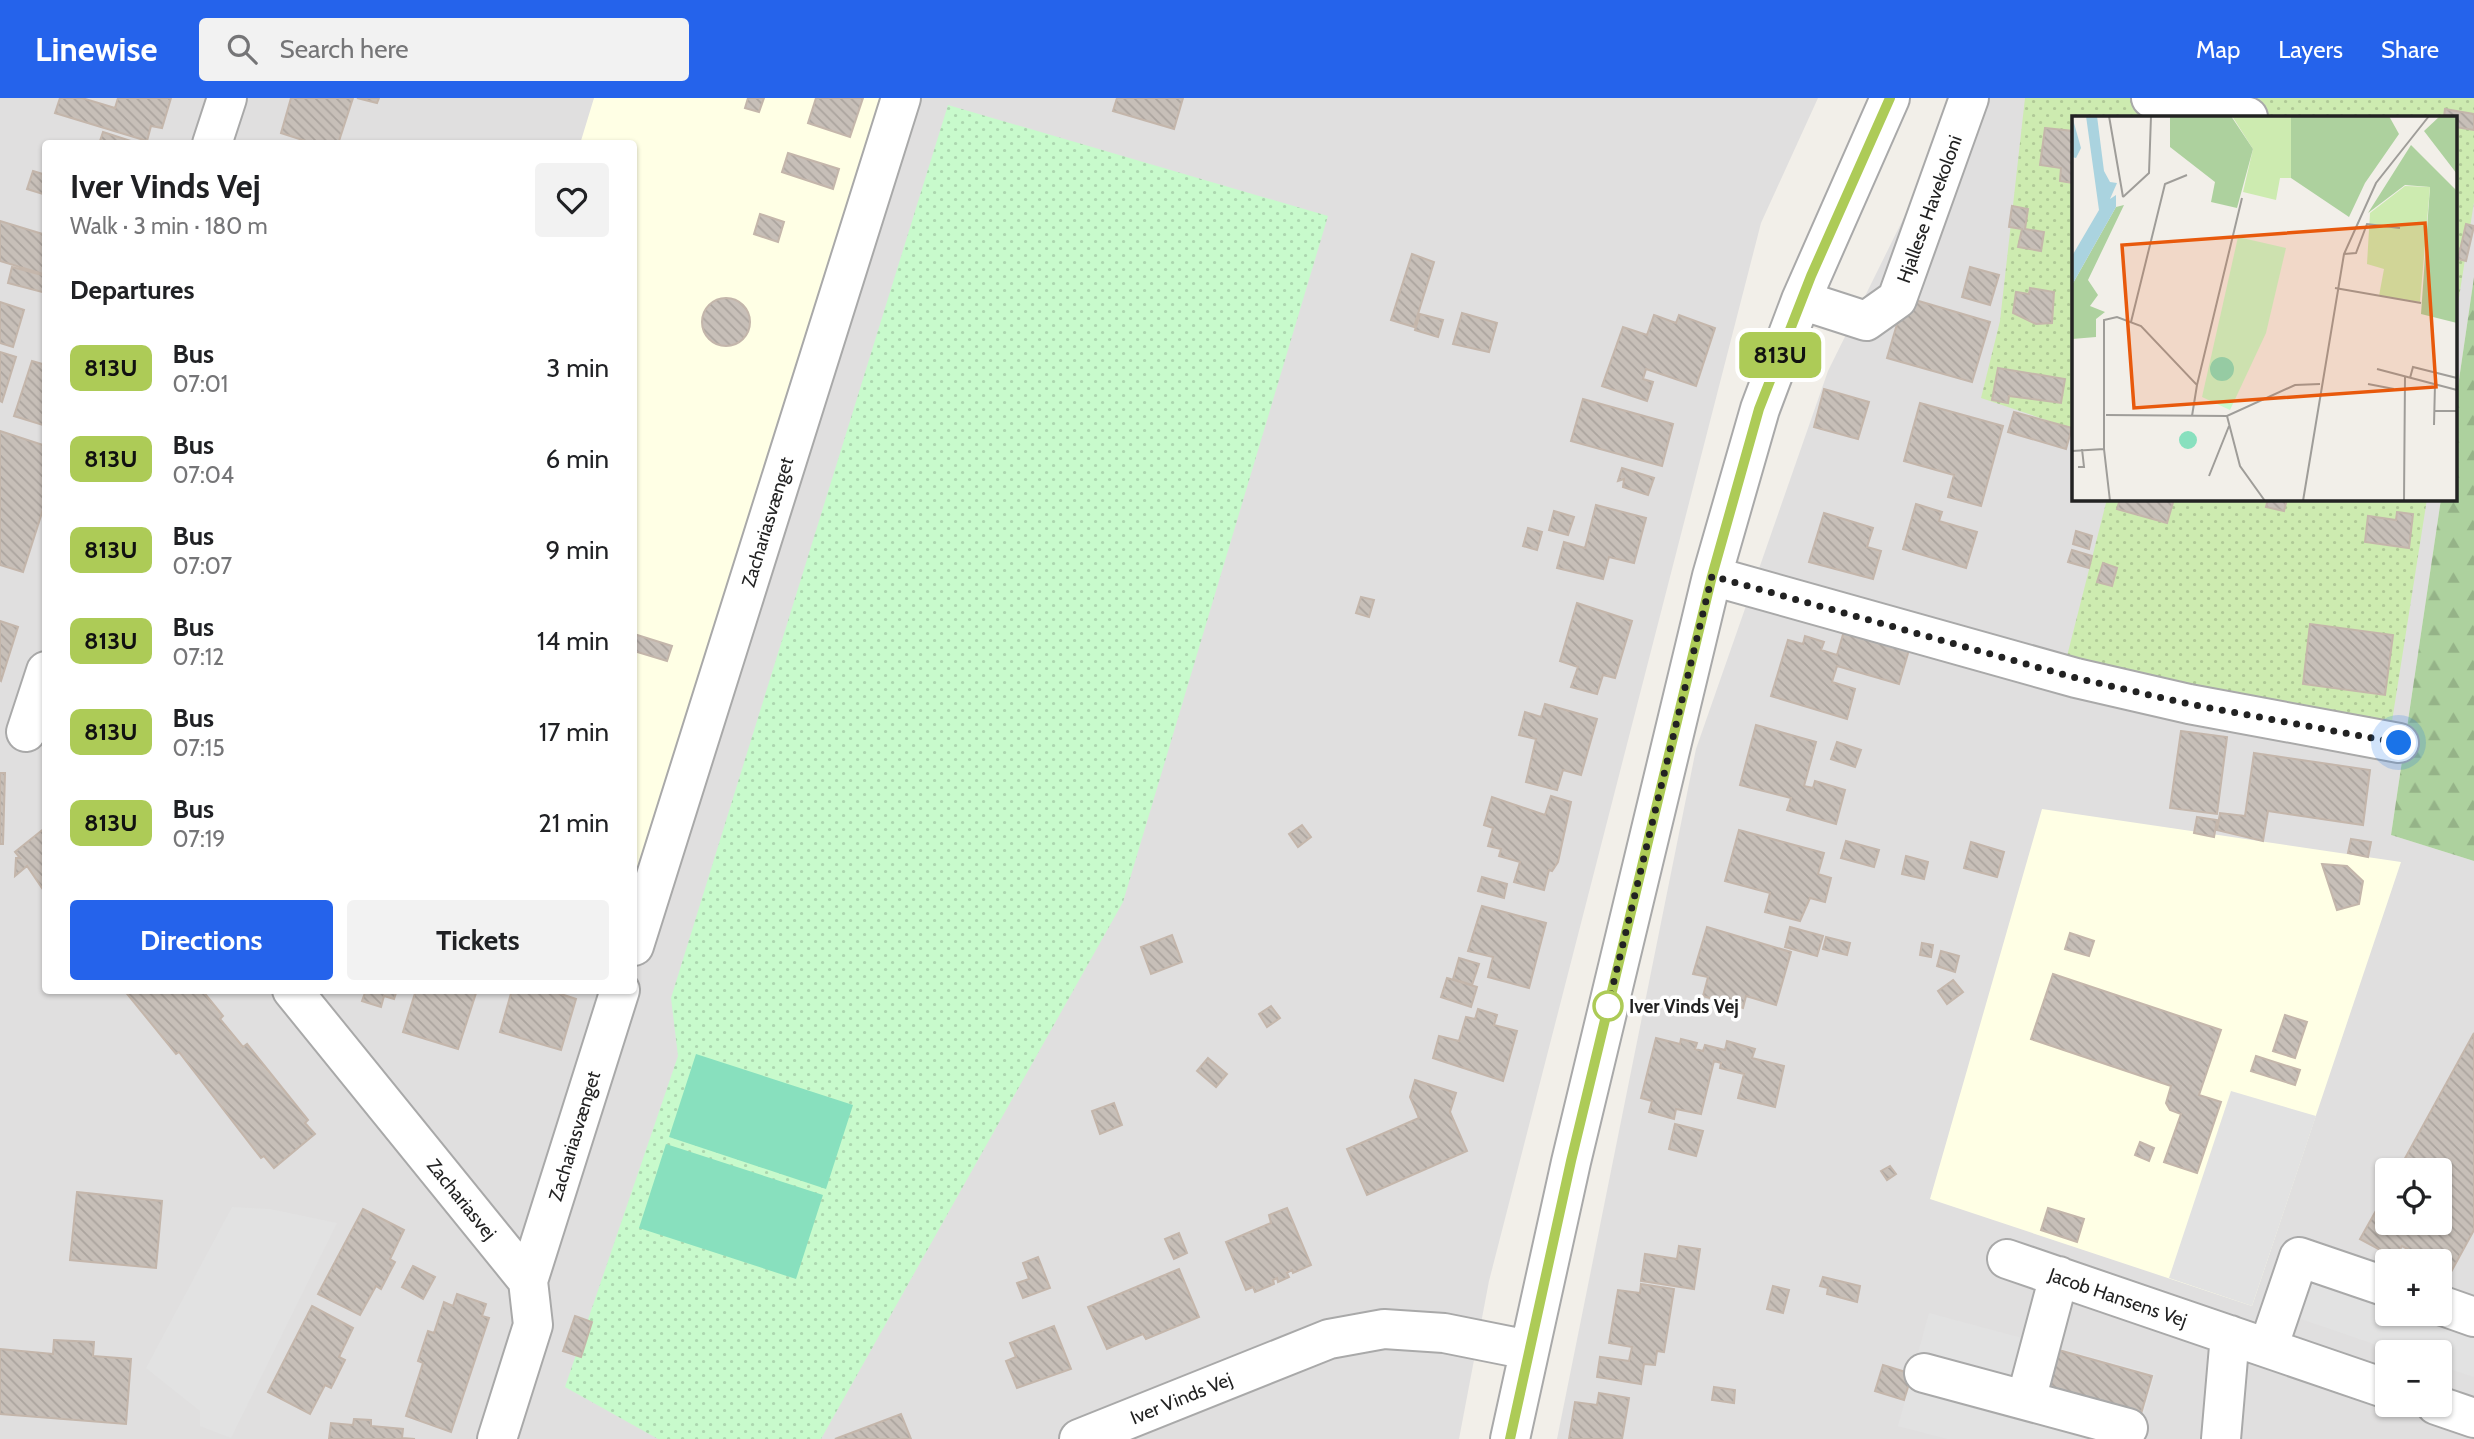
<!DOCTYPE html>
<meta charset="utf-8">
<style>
body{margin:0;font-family:Cabin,sans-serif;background:#f2f2f2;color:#202124;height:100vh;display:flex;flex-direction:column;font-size:26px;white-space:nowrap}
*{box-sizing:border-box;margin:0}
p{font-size:23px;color:#757577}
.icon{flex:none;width:38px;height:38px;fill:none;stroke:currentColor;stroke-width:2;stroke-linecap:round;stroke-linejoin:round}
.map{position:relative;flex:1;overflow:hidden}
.side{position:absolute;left:42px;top:42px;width:595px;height:854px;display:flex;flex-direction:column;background:#fff;border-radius:7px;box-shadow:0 2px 5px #0004}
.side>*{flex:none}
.badge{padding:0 14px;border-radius:10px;font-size:24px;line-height:46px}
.controls{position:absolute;left:2375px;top:1060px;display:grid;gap:14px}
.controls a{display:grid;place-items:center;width:77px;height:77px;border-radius:7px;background:#fff;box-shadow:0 2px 5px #0004;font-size:35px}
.you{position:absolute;width:35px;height:35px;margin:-18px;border:5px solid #fff;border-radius:50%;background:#1a73e8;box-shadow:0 0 0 10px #1a73e833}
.map>.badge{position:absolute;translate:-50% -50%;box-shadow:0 0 0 4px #fff}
h2{padding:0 28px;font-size:26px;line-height:63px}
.round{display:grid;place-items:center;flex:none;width:74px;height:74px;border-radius:7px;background:#f2f2f2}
.headline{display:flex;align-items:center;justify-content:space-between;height:119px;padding:0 28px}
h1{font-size:33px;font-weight:700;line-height:52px}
.action{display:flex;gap:14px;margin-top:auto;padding:14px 28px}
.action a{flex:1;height:80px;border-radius:7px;background:#2563eb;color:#fff;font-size:28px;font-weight:700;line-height:80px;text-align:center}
.action a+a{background:#f2f2f2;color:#202124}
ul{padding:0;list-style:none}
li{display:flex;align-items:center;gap:21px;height:91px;padding:0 28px}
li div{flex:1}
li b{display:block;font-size:26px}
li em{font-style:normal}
li .badge{min-width:77px;font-weight:700;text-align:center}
header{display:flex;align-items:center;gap:42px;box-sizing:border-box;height:98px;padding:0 35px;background:#2563eb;color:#fff}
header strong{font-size:33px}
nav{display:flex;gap:38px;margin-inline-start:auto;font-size:24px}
.search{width:490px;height:63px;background:#f2f2f2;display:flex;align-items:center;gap:18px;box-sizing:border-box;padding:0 24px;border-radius:7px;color:#757577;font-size:26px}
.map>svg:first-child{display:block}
.residential{fill:#e0dfdf;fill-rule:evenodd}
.education{fill:#ffffe5}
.forest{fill:url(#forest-firs)}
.park{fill:url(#park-dots)}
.garden{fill:url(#garden-dots)}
.pitch{fill:#88e0be}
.parking{fill:#e2e2e2}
.building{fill:url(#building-back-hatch);stroke:#c4b6ab;stroke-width:2}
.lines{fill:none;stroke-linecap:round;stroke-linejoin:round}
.minor-casing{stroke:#a9a9a9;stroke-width:42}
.minor{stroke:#fff;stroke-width:38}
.line-casing{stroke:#fff;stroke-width:16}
.line{stroke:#adcb57;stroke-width:10}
.walk{stroke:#222;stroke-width:7;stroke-dasharray:0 12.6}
.stop-dot{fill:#fff;stroke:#adcb57;stroke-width:3.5}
.labels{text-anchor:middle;stroke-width:7;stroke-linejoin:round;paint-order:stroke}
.street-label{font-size:19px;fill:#222;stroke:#fff}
.stop-label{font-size:19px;font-weight:bold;fill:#222;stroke:#fff;text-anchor:start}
.inset-road{fill:none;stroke:#9f9d99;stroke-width:2}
.view{fill:#e8590c;fill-opacity:0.15;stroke:#e8590c;stroke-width:3.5}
.inset-edge{fill:none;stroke:#222;stroke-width:3.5}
</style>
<header>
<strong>Linewise</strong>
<div class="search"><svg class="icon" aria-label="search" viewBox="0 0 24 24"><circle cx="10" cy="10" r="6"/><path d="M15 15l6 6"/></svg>Search here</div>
<nav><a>Map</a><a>Layers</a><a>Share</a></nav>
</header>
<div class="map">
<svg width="2474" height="1341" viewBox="0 0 2474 1341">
<defs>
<pattern id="forest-firs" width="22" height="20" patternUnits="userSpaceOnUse" patternTransform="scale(1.75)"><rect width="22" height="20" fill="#add19e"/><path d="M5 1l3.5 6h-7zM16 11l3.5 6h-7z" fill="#95b388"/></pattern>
<pattern id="park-dots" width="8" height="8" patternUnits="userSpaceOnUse" patternTransform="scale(1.75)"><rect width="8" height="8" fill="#c8facc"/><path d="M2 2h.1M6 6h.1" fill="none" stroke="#acd6af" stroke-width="1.8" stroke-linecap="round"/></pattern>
<pattern id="garden-dots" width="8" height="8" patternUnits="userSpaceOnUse" patternTransform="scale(1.75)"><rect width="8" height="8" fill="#cdebb0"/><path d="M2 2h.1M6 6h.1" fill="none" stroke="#b0c997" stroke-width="1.8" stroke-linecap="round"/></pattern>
<pattern id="building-back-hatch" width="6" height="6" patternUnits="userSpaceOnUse" patternTransform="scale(1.75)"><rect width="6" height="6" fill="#c7bfb8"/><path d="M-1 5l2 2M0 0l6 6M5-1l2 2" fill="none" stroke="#aba49e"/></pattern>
</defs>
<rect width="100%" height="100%" fill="#f2efe9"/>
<path class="residential" d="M0,0H1818L1761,125L1489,1183L1459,1341H0ZM46,46H634V892H46Z
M1963,0H2474V179L2455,309V19H2073V401H2441L2391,737L2474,763V1341H1557L1696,651L1828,273ZM2387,1073H2440V1125H2387ZM2387,1164H2440V1216H2387ZM2387,1255H2440V1307H2387Z"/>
<path class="education" d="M594,0H885L634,783V46H580Z
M2042,711L2401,764L2252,1208L1930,1101Z"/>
<path class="forest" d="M2474,179V763L2391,737L2441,401H2455V309Z"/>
<path class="park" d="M948,7L1328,118L1123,804L821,1341H658L565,1289L678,958L671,900Z"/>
<path class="garden" d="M2025,0H2474V104L2455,225V19H2073V331L1981,300L2000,223Z
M2107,401H2427L2390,636L2065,566Z"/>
<path class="pitch" d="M696,956L853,1007L826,1091L669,1039Z
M666,1046L823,1097L796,1181L639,1130Z"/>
<path class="parking" d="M2231,993L2316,1018L2252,1208L2169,1180Z
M232,1109L270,1111L337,1125L231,1340L200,1328V1313L146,1270Z
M2318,1161L2387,1184V1216L2474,1213V1279L2440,1268V1255H2400L2298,1220Z
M1929,1215L2155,1276L2137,1341H1947L1898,1328Z"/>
<path class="building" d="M60,0H82L115,10L118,0H171L162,30L151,28L147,43L55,15Z
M291,0H353L338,46H315L281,35Z
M357,0H379L377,5Z
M748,0H764L759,14L745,10Z
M816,0H863L850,39L808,25Z
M1117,0H1183L1174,31L1113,13Z
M2445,11L2474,16V32L2455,29V19H2444Z
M2045,30L2073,33V85L2060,83L2061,70L2040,67Z
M103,34L140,46H99Z
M788,55L839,71L833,91L782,74Z
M33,73L46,77V97L27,91Z
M2012,108L2028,111L2025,131L2044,134L2041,153L2018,149L2022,131L2009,129Z
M760,116L784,124L778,144L754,136Z
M0,123L46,137L43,176L0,163Z
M2466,126L2474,128L2466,163L2458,161Z
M1412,156L1434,164L1414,229L1391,222Z
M12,169L46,178V195L8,185Z
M1970,169L1999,177L1990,207L1962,199Z
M2030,190L2054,194L2052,225L2036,226L2013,215L2016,194L2029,196Z
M1905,199L1990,224L1972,284L1887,260Z
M702 224a24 24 0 1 1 48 0a24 24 0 1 1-48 0Z
M0,204L24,212L13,249L0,245Z
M1462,215L1497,225L1489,254L1453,246Z
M1420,216L1443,222L1438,239L1415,232Z
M1654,217L1676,225L1679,217L1715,230L1696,288L1646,271L1643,281L1653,284L1647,303L1602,288L1623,229L1647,237Z
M0,254L16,259L2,304L0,303Z
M32,263L46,267V328L14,318Z
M1998,270L2065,281L2061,305L2009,298L2008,305L1992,302Z
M1824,291L1869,304L1858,341L1814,329Z
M1583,301L1673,326L1662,368L1571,343Z
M1920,305L2003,328L1981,408L1948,399L1954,377L1904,363Z
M2014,314L2072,330L2066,351L2008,334Z
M0,333L46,348V402L23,474L0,467Z
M1622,370L1654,380L1648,397L1623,389L1624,381L1618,383Z
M2120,401H2174L2167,425L2117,411Z
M2268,401H2287L2284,413L2266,409Z
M1916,406L1942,414L1939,423L1977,434L1966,470L1903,451Z
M1596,407L1646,420L1634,465L1609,459L1603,481L1557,470L1564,444L1585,450Z
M1554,413L1574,419L1568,437L1549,432Z
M2397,414L2413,416L2409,450L2365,444L2368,418L2396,422Z
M1824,415L1873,430L1867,449L1881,453L1873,481L1809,464Z
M1528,430L1542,434L1537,452L1523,448Z
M2076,433L2092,438L2089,451L2073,446Z
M2072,452L2092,458L2089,470L2068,464Z
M2103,465L2117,470L2112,488L2097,484Z
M1361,499L1374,502L1369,519L1356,515Z
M1577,505L1632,523L1615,580L1603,577L1597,596L1571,589L1578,569L1560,563Z
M0,523L18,529L1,583L0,582Z
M2310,526L2393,537L2385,597L2303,586Z
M1844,533L1909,552L1899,586L1837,568L1832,584L1855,591L1847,621L1771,598L1788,542L1803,546L1805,538L1824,544L1821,552L1837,557Z
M634,536L672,548L667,563L634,553Z
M1545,606L1597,621L1581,677L1563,672L1557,692L1526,684L1536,641L1519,637L1525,614L1541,619Z
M1756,627L1816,644L1804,688L1813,690L1815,683L1845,692L1836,726L1787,712L1791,700L1740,687Z
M2181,633L2227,639L2217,716L2170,710Z
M1837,644L1861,652L1855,669L1831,661Z
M2254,655L2370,672L2363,727L2268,713L2263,743L2217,732L2220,715L2245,718Z
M0,675H5L3,746H0Z
M1551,698L1571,704L1558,764L1552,773L1549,772L1544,792L1514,784L1520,764L1499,758L1501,751L1488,748L1493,730L1484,727L1492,699L1545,717Z
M2197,719L2217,722L2214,739L2194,735Z
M1302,727L1311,739L1298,749L1289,736Z
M46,729V796L27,768L15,778L16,760H20L15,754Z
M1739,732L1824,755L1818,776L1831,780L1825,804L1810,800L1800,823L1765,814L1770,795L1725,783Z
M2351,741L2371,744L2368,759L2348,755Z
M1846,743L1879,752L1874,769L1841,760Z
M1971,744L2004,754L1997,779L1964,770Z
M1906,758L1928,764L1924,781L1902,776Z
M2322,766L2347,768L2363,783L2359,806L2337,812Z
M1482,779L1507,786L1504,800L1478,793Z
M1482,808L1546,825L1529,890L1488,879L1493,859L1468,853Z
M1707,829L1791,854L1776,907L1746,898L1743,910L1703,898L1708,879L1693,876Z
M1790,829L1823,838L1817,858L1785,849Z
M2070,835L2094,843L2089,858L2065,851Z
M1172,837L1182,864L1151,876L1141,849Z
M1826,839L1850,845L1847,857L1823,851Z
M1922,845L1933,847L1931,859L1920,857Z
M1941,853L1959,858L1955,874L1937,868Z
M1459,860L1479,866L1472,887L1453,881Z
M2053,876L2221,932L2199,997L2221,1004L2197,1075L2164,1064L2181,1016L2170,1012L2166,1005L2171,988L2031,941Z
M1447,880L1477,889L1471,909L1441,899Z
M1953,882L1963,894L1947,906L1938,893Z
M124,892H202L223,918L220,921L243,949L247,946L308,1022L305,1025L315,1036L274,1070L264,1058L261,1060L179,954L176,956Z
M366,892H397L394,901L384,898L381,909L362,903Z
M416,892H477L458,951L403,934Z
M512,892H549L576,901L561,952L500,934Z
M1271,908L1280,920L1267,929L1259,916Z
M1478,911L1497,917L1494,927L1517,933L1503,983L1433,960L1439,938L1459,943L1466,919L1475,921Z
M2285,917L2307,924L2295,960L2273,953Z
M2474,935V1132L2451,1174L2440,1168V1164H2432L2402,1148L2395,1160L2360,1141L2387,1093V1125H2440V1073H2398Z
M1656,940L1680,946L1681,941L1697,945L1695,951L1703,953L1705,947L1725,952L1727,943L1755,951L1752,960L1784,968L1775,1009L1738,1000L1744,976L1720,970L1721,965L1714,963L1701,1016L1676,1011L1674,1021L1649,1014L1652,1003L1641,1000Z
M2256,958L2300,972L2295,987L2251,973Z
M1208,960L1227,976L1216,989L1197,973Z
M1415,982L1456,995L1450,1014L1467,1053L1367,1097L1347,1051L1419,1020L1410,999Z
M1114,1005L1122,1027L1100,1036L1092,1013Z
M1675,1026L1703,1033L1696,1058L1669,1051Z
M2140,1044L2154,1050L2149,1063L2135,1057Z
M1890,1068L1896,1076L1887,1082L1881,1073Z
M77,1094L162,1103L156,1170L70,1162Z
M1287,1110L1311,1167L1293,1175L1292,1172L1287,1175L1289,1179L1278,1184L1277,1180L1273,1182L1274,1186L1255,1194L1253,1189L1246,1192L1226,1144L1271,1125L1269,1117Z
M2048,1110L2084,1121L2077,1144L2041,1132Z
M363,1111L404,1132L390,1161L395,1164L381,1191L376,1188L360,1217L318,1196Z
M1179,1135L1187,1155L1174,1161L1165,1141Z
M1679,1148L1700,1151L1694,1191L1641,1183L1645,1156L1677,1161Z
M1038,1159L1050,1190L1023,1200L1017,1185L1029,1181L1023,1165Z
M413,1168L435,1179L423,1201L402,1189Z
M1179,1171L1199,1219L1146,1241L1143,1236L1107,1251L1088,1209Z
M1823,1179L1860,1188L1857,1204L1827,1196L1828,1190L1820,1188Z
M1641,1186L1674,1191L1664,1254L1657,1253L1655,1267L1644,1266L1641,1286L1597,1279L1600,1259L1629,1263L1632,1249L1609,1245L1618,1192L1640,1195Z
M1773,1188L1789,1192L1783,1215L1767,1211Z
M457,1196L486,1206L482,1218L489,1220L451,1334L406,1318L423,1265L418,1263L428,1233L434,1235L444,1204L453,1208Z
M312,1208L353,1230L339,1259L345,1262L331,1290L325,1287L310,1316L268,1294Z
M575,1218L592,1224L581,1259L563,1253Z
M1054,1228L1071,1271L1017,1290L1006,1263L1016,1259L1010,1245Z
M54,1242L94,1244L93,1258L131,1261L126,1326L0,1316V1251L53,1256Z
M2055,1251L2152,1278L2141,1316L2045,1289Z
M1883,1267L1912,1276L1904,1302L1875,1293Z
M1714,1289L1735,1292L1734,1305L1712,1302Z
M1599,1295L1629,1300L1622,1341H1569L1575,1304L1597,1307Z
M901,1316L911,1341H835Z
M354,1321L371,1322V1328L403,1331L402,1340L415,1341H329L331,1325L353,1327Z"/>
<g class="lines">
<g class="minor-casing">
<path id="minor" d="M2151,0L2248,19
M212,46L227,0
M1801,202L1866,223L1897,201L1969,0
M1712,478L2076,580L2189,606L2399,645
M26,634L46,573
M634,848L901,0
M292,892L528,1183L533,1227L497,1341
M2007,1161L2387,1291
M528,1183L620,892
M2440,1207L2474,1219
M2268,1250L2299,1159L2387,1189
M1924,1275L2128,1330
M2026,1302L2059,1178
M2436,1307L2474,1320
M1079,1341L1329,1241L1384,1231L1444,1235L1529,1252
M1510,1341L1571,1064L1712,478L1760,311L1801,202L1890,0
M2221,1341L2230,1237"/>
</g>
<use href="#minor" class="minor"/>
</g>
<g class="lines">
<g class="line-casing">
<path id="line" d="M1510,1341L1571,1063L1712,478L1759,311L1811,178L1890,0"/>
</g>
<use href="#line" class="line"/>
<path class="walk" d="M1608,908L1712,478L2076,580L2189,606L2399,645"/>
</g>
<circle class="stop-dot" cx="1608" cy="908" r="14"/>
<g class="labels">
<g class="street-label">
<text transform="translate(1929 111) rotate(-70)" y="7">Hjallese Havekoloni</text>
<text transform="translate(767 424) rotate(-73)" y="7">Zachariasvænget</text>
<text transform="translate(574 1038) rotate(-73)" y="7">Zachariasvænget</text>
<text transform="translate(462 1101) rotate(51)" y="7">Zachariasvej</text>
<text transform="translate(2118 1199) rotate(19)" y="7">Jacob Hansens Vej</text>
<text transform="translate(1181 1300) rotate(-22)" y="7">Iver Vinds Vej</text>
</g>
<g class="stop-label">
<text x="1629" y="915">Iver Vinds Vej</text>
</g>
</g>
<g transform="translate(2072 18)">
<rect width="385" height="385" fill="#f2efe9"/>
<path d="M160,0H219V62H208L204,84L171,76L181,33Z" fill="#cdebb0"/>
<path d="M98,0H159L181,33L165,92L139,86L143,66L98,31ZM219,0H317L327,18L293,67L277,101L219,62ZM368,0H385V58L352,15ZM339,29L385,75V207L349,198L358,71L333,69L296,97ZM52,89L16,164L26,179L18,190L33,196L24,203V221L0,223V169L44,91Z" fill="#add19e"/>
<path d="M166,121L214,132L194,217L158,294L130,281Z" fill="#c8facc"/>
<path d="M333,70L358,71L348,186L307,180L312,153L295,148L298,97Z" fill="#cdebb0"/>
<path d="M138 253a12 12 0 1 1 24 0a12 12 0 1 1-24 0ZM107 324a9 9 0 1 1 18 0a9 9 0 1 1-18 0Z" fill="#88e0be"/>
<path d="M0,0L9,32L4,42L0,41ZM14,0H25L32,55L38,66L45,67L38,83L44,79V91L0,169V140L27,94Z" fill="#aad3df"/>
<path class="inset-road" d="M37,0L51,81M51,81L77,57L79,0M272,138L284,137L295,108L328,112M263,172L349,187M59,206L93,68L115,59M305,253L385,274M338,262L341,251L385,262M296,268L322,273M125,269L170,82M362,295H385M34,299L155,300L223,269L248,268M155,300L168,350L193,385M362,309L363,268M0,335L32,333M6,351H12L10,333M137,360L157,310M38,385L32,333V204L45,201L69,210L125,269L120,300M231,385L272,138L304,67L357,0M332,385L333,261"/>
<path class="view" d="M353,107L364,271L62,292L50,129Z"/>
<rect width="385" height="385" class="inset-edge"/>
</g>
</svg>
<div class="controls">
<a><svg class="icon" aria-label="locate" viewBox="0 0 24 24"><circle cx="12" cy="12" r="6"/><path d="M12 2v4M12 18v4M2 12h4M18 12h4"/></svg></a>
<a>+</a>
<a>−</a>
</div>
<div class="you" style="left:2399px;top:645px"></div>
<b class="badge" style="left:1780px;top:257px;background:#adcb57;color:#111">813U</b>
<section class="side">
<div class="headline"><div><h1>Iver Vinds Vej</h1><p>Walk · 3 min · 180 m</p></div><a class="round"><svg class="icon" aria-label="heart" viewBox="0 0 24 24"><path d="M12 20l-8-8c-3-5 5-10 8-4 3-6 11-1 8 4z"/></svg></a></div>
<h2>Departures</h2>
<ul>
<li><span class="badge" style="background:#adcb57;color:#111">813U</span><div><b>Bus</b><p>07:01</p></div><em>3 min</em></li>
<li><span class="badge" style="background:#adcb57;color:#111">813U</span><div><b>Bus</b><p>07:04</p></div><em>6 min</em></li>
<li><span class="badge" style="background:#adcb57;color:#111">813U</span><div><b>Bus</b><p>07:07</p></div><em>9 min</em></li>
<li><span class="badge" style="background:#adcb57;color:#111">813U</span><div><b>Bus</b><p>07:12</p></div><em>14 min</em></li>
<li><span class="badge" style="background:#adcb57;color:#111">813U</span><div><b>Bus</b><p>07:15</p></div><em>17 min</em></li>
<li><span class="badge" style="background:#adcb57;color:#111">813U</span><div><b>Bus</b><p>07:19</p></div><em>21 min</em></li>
</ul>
<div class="action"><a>Directions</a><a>Tickets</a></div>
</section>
</div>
